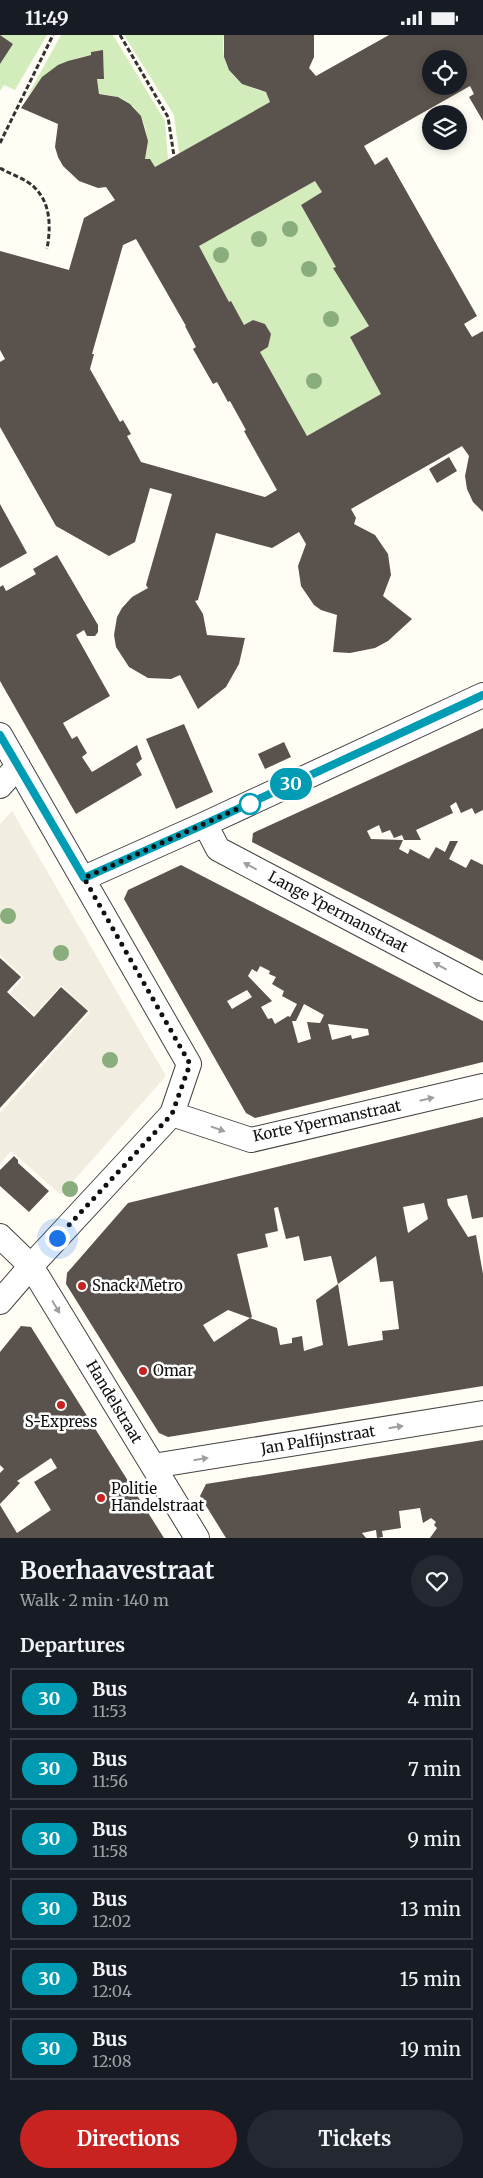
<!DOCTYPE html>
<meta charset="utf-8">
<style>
body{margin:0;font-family:Merriweather,serif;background:#242831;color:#f1f3f6;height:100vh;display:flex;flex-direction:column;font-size:19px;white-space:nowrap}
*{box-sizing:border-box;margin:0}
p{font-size:16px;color:#9ea1a6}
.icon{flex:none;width:28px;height:28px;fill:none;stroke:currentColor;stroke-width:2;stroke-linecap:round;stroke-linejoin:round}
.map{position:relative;height:1503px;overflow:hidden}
.drawer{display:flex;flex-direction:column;background:#171b24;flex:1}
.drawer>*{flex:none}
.badge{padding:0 10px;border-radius:16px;font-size:18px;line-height:32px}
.controls{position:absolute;left:422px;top:15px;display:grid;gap:10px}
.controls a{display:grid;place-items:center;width:45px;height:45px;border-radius:50%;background:#171b24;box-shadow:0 2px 8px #0003;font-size:25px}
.you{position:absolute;width:25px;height:25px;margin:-12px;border:4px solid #fff;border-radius:50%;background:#1a73e8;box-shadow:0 0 0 8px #1a73e833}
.map>.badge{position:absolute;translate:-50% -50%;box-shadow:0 0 0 2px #fff}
h2{padding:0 20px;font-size:19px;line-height:45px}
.round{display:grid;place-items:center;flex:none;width:52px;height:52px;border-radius:26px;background:#242831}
.headline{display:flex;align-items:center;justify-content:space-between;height:85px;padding:0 20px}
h1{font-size:24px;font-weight:700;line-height:38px}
.action{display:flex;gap:10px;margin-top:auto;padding:10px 20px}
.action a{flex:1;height:58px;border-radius:30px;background:#c82221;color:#fff;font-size:20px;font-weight:700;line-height:58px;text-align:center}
.action a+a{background:#242831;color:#f1f3f6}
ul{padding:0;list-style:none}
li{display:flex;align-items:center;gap:15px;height:62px;margin:0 10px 8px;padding:0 10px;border:2px solid #363941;border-radius:0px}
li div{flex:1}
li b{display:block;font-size:19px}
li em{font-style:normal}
li .badge{min-width:55px;font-weight:700;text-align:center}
.status{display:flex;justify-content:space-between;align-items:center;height:35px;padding:0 25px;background:#171b24;direction:ltr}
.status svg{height:14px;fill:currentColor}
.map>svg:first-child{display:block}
.green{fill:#d2ecbb}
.plaza{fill:#f1eee1}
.building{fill:#5a524c;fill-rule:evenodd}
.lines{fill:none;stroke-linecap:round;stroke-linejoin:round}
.street-casing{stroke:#434343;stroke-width:26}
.path{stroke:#323232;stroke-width:3;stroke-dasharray:5 2.5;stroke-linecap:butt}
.street{stroke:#fff;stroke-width:24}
.tree{fill:#89ad7d}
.oneway{fill:#9f9f9f}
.line-casing{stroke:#fff;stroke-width:11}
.line{stroke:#009cb4;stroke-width:8}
.walk{stroke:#101010;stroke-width:5;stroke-dasharray:0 9}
.stop-dot{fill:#fff;stroke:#009cb4;stroke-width:2.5}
.poi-dot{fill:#c82221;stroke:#fff;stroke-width:2}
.labels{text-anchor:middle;stroke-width:5;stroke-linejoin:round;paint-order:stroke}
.street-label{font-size:15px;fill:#101010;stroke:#fff}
.poi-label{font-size:15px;fill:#101010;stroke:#fff;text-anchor:start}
</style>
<div class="status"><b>11:49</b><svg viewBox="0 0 49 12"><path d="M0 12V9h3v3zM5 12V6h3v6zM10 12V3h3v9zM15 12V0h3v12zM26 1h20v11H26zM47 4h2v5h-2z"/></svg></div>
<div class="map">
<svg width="483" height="1503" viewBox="0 0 483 1503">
<rect width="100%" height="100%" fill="#fffdf4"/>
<path class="green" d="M0,0H47L15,55L4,50L0,56V29L13,9Z
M61,0H113L165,86L168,125L155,132L150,124H145C151,99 144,72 118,62C112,60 105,60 99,59L97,44L104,43L103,16L91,17V20C57,26 38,43 21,73Z
M124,0H224C218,31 237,52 266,57L270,67L179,119L174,80Z
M315,146L322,157L301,170L336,232L334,233L369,291L350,302L381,359L307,401L260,317L268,312L271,299L265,289L253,285L244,290L231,267H229L199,211Z"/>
<path class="plaza" d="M12,776L166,1041L61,1160L11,1116L0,1129V1078L90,977L61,950L34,980L10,958L24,942L0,920V789Z"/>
<path class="building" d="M0,0L13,9L0,29Z
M224,0H314V22L309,33L316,41L389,0H483V86L469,62L474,59L470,51L364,111L375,130L387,122L477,281L464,289L472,302L483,296V477L473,467L467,454L465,441L469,421L462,411L351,474L356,483L354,489L375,500L388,519L391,540L383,561L412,584L388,606L375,613L350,618L333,617L337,580L321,575L314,570L301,551L298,531L306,509L299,497L272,513L216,498L198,565L195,566L203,579L207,600L245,603L239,629L226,652L198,674L180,640L171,644L148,643L129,632L116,612L114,600L117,582L122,573L132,562L148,553L146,550L172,459L150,453L135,507L109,521L56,491L0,392V327L5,324L0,315V216L69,235L84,183L115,165L106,152L98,153L79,146L63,131L58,122L55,112L58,89L21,73L42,42L58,30L68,26L91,20V17L103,15L104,44H97L99,59L118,62L130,69L141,81L148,106L145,124H150L155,132L270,67L266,57L242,49L229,35L224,22ZM431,24H459V51H431ZM315,146L322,157L301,170L336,232L333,233L369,291L350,302L381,359L307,401L260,317L268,312L271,299L265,289L253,285L244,290L231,266L229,267L199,211ZM136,204L186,291H185L196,312L193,314L213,349L217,347L228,367L230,366L246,395L244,396L277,455L265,462L141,427L127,401L131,399L123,385L120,387L90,334L94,319H92L123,210Z
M449,422L457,436L437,448L429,434Z
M0,469L27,518L0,533Z
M57,520L98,590V597L95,601H87L84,595L76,600L110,661L63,688L72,704L77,701L87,718L82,722L92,737L137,710L142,724L136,729L142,740L76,779L0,646V552L3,550L6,556L8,555L36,539L33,534Z
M184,689L213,757L176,774L146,704Z
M483,693V775L475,779L472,773L461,778L456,767L450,771L453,778L416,795L421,805H404L402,800L394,803L390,795L382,798L379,790L367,796L371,804L403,805L399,814L408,819L410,814L429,824L436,812L445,817L450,806H458L449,824L466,833L471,824L483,830V926L252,807L253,798Z
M284,707L291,722L265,734L258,719Z
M181,830L483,986V1027L255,1083L246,1078L124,864L128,855ZM260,931L270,936L269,939L276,942L272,949L284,956L282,961L297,969L290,982L288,981L275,989L272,983L268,984L261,972L272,966L248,941L252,934L257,937ZM247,955L252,962L232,974L227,966ZM304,969L324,980L320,988L307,987L311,1004L298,1008L292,986H296ZM328,989L368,994L369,1000L352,1004L351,1000L332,1005Z
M0,923L21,942L7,957L34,982L61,952L88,976L0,1073Z
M483,1082V1182L472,1184L467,1160L447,1164L448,1170L468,1202L476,1200L483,1239V1351L168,1402L159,1398L66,1249L67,1238L128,1168ZM424,1168L428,1184L408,1198L403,1172ZM278,1172L286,1204L299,1201L304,1226L331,1221L338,1249L376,1221L380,1247L393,1246L399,1294L382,1296L383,1305L348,1311L338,1249L316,1265L323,1310L304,1316L302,1301L292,1303V1308L280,1310L277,1293L250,1283L252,1282L237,1219L268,1212L265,1199L278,1196L274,1173ZM228,1275L250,1283L214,1307L203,1290Z
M14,1121L18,1125V1128L49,1156L29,1177L0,1151V1135Z
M21,1291L31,1292L164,1503H0V1470L17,1498L51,1475L34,1447L57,1433L51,1423L17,1446L20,1448L0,1469V1438L4,1434L0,1430V1317Z
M483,1405V1503H430L437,1493L434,1490L436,1487L431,1483L423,1488L420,1473L399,1476L401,1493L382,1496L383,1502L377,1503L376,1495L362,1498L366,1503H226L200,1461L206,1449Z"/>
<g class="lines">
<g class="street-casing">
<path id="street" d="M0,700L189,1029L172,1079L31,1231L0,1267
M0,751L18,731
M205,789L218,814L483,954
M84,843L205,789L483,660
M172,1079L251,1105L483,1051
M0,1201L31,1231L197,1503
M153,1431L483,1378"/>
</g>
<path class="path" d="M120,0L168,82L174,121
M0,108L53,0
M0,133C10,139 26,144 34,152C51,168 51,192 47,214"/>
<use href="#street" class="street"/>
</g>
<g class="tree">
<circle cx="290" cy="194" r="8"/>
<circle cx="259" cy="204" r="8"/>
<circle cx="221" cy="220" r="8"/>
<circle cx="309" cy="234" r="8"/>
<circle cx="331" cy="284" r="8"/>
<circle cx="314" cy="346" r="8"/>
<circle cx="8" cy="881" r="8"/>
<circle cx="61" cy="918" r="8"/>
<circle cx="110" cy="1025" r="8"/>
<circle cx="70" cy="1154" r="8"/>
</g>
<defs><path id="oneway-solid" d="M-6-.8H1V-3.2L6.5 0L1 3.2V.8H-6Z" transform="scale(1.25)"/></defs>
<g class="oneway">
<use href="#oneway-solid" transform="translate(250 831) rotate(-152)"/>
<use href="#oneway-solid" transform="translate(440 931) rotate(-152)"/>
<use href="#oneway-solid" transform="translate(427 1064) rotate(-13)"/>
<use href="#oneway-solid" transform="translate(218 1094) rotate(19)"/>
<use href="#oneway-solid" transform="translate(56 1272) rotate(59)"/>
<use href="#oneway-solid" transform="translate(396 1392) rotate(-9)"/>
<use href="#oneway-solid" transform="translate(201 1424) rotate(-9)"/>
</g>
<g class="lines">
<g class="line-casing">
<path id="line" d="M0,700L84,843L205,789L483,660"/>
</g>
<use href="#line" class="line"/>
<path class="walk" d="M57,1203L172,1079L190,1029L84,843L257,765L250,769"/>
</g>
<circle class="stop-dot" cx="250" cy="769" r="10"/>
<g class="poi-dot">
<circle cx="82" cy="1251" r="5"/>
<circle cx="143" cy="1336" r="5"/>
<circle cx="61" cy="1370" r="5"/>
<circle cx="101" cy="1463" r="5"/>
</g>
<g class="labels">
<g class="street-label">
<text transform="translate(338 877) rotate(28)" y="5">Lange Ypermanstraat</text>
<text transform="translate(327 1086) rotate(-12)" y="5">Korte Ypermanstraat</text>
<text transform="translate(114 1367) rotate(59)" y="5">Handelstraat</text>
<text transform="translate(318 1405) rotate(-9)" y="5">Jan Palfijnstraat</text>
</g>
<g class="poi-label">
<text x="92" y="1256">Snack Metro</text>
<text x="153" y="1341">Omar</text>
<text x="61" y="1392" text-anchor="middle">S-Express</text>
<text x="111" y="1459">Politie<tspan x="111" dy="17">Handelstraat</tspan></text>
</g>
</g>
</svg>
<div class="controls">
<a><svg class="icon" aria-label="locate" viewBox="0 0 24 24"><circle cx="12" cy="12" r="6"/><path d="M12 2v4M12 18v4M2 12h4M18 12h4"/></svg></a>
<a><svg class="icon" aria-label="layers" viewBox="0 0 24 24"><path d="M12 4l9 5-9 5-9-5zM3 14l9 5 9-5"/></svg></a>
</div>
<div class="you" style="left:57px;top:1203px"></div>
<b class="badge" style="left:291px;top:749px;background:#009cb4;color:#fff">30</b>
</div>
<section class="drawer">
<div class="headline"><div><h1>Boerhaavestraat</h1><p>Walk · 2 min · 140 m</p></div><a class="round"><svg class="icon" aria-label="heart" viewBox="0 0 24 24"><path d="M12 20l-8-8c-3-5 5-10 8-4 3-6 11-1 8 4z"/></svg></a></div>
<h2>Departures</h2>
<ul>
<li><span class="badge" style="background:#009cb4;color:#fff">30</span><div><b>Bus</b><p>11:53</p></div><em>4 min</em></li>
<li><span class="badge" style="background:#009cb4;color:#fff">30</span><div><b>Bus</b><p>11:56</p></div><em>7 min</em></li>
<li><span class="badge" style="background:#009cb4;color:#fff">30</span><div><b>Bus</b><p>11:58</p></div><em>9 min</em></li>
<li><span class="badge" style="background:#009cb4;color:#fff">30</span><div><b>Bus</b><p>12:02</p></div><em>13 min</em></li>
<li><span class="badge" style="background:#009cb4;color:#fff">30</span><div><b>Bus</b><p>12:04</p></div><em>15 min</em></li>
<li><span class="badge" style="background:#009cb4;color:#fff">30</span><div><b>Bus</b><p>12:08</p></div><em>19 min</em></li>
</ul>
<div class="action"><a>Directions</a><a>Tickets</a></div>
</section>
